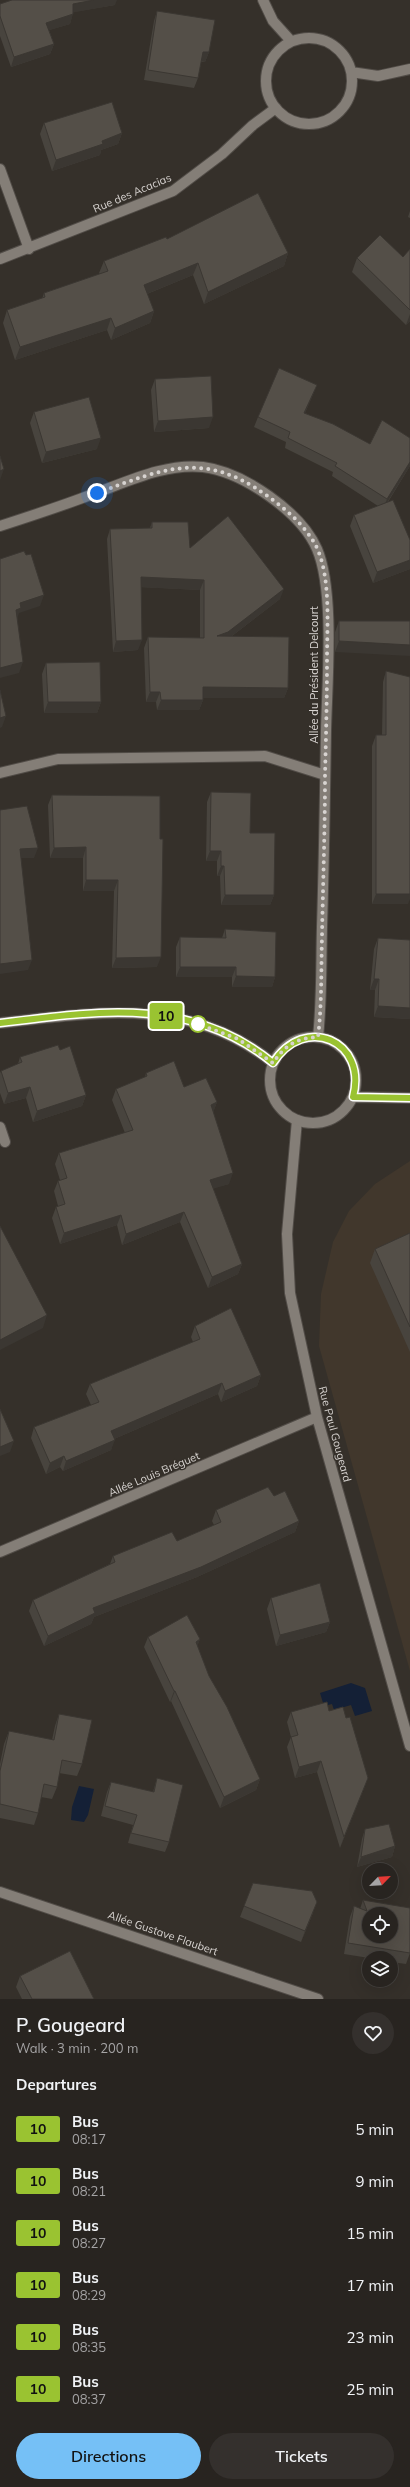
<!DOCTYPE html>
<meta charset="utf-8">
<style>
body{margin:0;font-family:Mulish,sans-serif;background:#34302d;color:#f1f3f6;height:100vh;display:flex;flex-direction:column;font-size:15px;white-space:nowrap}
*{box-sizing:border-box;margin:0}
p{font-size:13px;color:#a5a4a5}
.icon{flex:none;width:22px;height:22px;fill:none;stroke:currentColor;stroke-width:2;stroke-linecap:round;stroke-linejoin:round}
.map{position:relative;height:1999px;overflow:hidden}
.sheet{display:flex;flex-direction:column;background:#282420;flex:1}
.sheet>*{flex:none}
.badge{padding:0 8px;border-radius:3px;font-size:14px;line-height:26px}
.needle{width:26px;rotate:65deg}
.controls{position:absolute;left:362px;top:1863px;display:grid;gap:8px}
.controls a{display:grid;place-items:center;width:36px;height:36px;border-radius:50%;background:#282420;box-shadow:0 4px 16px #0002,0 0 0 1px #44413e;font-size:20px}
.you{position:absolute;width:20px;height:20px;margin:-10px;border:3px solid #fff;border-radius:50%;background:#1a73e8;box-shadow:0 0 0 6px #1a73e833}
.map>.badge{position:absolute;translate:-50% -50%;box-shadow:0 0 0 2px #fff}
h2{padding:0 16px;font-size:15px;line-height:36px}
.round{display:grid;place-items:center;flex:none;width:42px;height:42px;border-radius:21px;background:#34302d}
.head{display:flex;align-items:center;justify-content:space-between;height:68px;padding:0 16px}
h1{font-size:19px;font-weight:600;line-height:30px}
.action{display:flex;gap:8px;margin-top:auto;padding:8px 16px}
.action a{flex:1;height:46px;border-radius:24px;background:#75c0f6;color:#111;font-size:16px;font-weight:600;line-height:46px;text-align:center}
.action a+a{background:#34302d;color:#f1f3f6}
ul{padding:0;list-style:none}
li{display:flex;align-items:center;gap:12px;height:52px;padding:0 16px}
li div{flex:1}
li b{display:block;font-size:15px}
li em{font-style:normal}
li .badge{min-width:44px;font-weight:700;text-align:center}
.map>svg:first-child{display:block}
.built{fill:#41372c}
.water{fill:#142036}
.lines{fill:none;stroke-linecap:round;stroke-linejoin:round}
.lane-casing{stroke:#514c47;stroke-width:12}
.street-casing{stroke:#514c47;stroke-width:12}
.secondary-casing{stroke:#514c47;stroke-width:12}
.lane{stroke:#847e77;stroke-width:10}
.street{stroke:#847e77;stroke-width:10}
.secondary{stroke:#847e77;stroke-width:10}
.wall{fill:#48443e}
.shaded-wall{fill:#3b3732}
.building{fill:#544f48;stroke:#3b3732;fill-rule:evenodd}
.line-casing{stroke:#fff;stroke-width:9}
.line{stroke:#9ac331;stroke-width:6}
.walk{stroke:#d7d3d0;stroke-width:4;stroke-dasharray:0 7.2}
.stop-dot{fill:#fff;stroke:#9ac331;stroke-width:2}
.labels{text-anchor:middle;stroke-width:3;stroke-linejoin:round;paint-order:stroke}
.street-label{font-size:11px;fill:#d7d3d0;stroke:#35302a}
</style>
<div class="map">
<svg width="410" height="1999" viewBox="0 0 410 1999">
<rect width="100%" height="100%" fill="#35302a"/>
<path class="built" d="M410,1161V1671L319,1346L321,1294L333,1242L349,1211L375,1184Z"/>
<path class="water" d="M351,1683L365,1688L372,1711L355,1716L351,1705L334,1710L332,1704L324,1706L320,1693Z
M79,1786L94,1789L88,1815L84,1822L71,1820L72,1807Z"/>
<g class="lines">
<g class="lane-casing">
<path id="lane" d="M0,1127L5,1142"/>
</g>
<g class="street-casing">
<path id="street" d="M263,0L273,21L291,41
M266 81a43 43 0 1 1 86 0a43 43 0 1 1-86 0Z
M351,72L378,76L410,69
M0,169L29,249
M0,259L173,191L222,154L253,125L276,108
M0,526C31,516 62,506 93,494C127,482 165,463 203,467C243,472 301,512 317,549C335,591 327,683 326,731C325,796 324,861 322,927C321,963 322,1001 318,1037
M0,773L58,759L265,756L325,775
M297,1120L287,1234L290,1293L317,1417L410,1746
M0,1552L317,1417
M0,1892L318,1999"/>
</g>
<g class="secondary-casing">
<path id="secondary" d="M0,1023C97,1012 191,996 273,1063
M270 1080a43 43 0 1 1 86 0a43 43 0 1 1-86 0Z
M353,1097L410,1098"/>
</g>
<use href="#lane" class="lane"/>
<use href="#street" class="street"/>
<use href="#secondary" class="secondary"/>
</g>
<path class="wall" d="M0,4L115,5L73,12L70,24L49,30L54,44L50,54L11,67L0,36Z
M157,11L209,52L205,62H201L198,78L194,88L144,80L154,21Z
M44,123L122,133L118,144L101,150L100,155L52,171L40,134Z
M410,211V218L408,217Z
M167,239L288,253L284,266L204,304L193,275L147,294L154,311L150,323L111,340L107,330L15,360L3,323L7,310L42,299L44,293L100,274L99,273L104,261Z
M410,249V321L406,325L352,272L357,258L403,257Z
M155,379L209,428L154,432L151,390Z
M317,385L305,413L370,444L410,438V466L388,502L410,540V569L373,583L350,526L354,515L378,506L332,476L333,472L285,448L286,442L254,427L258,417Z
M34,412L97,449L42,463L30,423Z
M152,522L190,548L280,599L232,636L288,688L284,698H203V700L199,710H157L156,702H146L144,648L148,637L200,638V590L141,587L138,650L113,652L107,539L110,529L150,528Z
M339,621H410L335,652V632Z
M46,663L101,702L97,713H44L42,674Z
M386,671L408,904H372V746L376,735H382L383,682Z
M211,792L250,833L274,895L270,905H221L220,876H217V861H206L207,802Z
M52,795L160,796L157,967L112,968L114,891H83V858H50L48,805Z
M225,929L275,977L272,987H232V977H176V947L180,937L222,938Z
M378,938L410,940V1019L374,1017L375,990H370L374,949Z
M60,1050L86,1095L82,1106L33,1122L26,1098L4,1104L0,1093V1073L1,1071L18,1064L20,1057Z
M146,1073L184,1087L217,1102L213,1112L229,1184L213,1188L242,1264L238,1274L208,1288L180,1222L122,1245L117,1225L60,1244L52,1218L56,1207L58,1206L54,1191L58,1181L60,1180L55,1164L59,1153L125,1133L112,1100L116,1089L145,1077Z
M410,1233V1352L370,1263L375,1249Z
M195,1326L261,1375L257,1386L221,1402L218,1394L114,1439L111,1450L63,1471L60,1467L46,1474L31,1438L34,1427L91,1405L86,1394L90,1384L193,1342L191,1337Z
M274,1496L299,1521L295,1532L197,1577L94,1617L91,1624L44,1646L29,1611L33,1600L110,1564L113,1556L177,1541L214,1525L212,1521L216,1510Z
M271,1598L330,1622L326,1632L276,1646L267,1609Z
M148,1637L200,1639L197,1646L209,1676L260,1779L256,1790L220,1808L171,1701L170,1702L144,1647Z
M329,1711L346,1718L368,1778L340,1848L317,1772L295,1778L287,1747L291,1737L287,1722L291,1712Z
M59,1714L82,1764L77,1776L59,1773L57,1787L52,1799L41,1797L38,1813L34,1825L0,1818V1764L4,1744L9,1731L52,1740L55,1726Z
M157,1778L169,1842L165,1852L128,1843L133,1825L101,1816L107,1792L111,1782L153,1792Z
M365,1829L395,1846L392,1857L357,1867L362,1839Z
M253,1883L313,1913L301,1942L240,1917Z
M363,1900L410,1953L406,1964L391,1962V1958H369L344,1954L350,1917L354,1906L360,1909Z
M20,1976L94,1999H22L16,1987Z"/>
<path class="shaded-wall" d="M94,0H117L115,5L70,13L73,4Z
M73,14L70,24L43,32L46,23Z
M54,44L50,54L11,67L14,57Z
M203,52H209L205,62L199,61Z
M122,133L118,144L101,150L100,155L52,171L56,160L102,141Z
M288,253L284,266L204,304L208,292Z
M198,263L193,275L139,297L144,285Z
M154,311L150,323L111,340L115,328Z
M410,314V321L406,325Z
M111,318L107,330L15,360L20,347Z
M317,385L313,395L301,422L304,413Z
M213,417L209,428L154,432L158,421Z
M101,438L97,449L42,463L46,452Z
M410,462V466L383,509L387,499Z
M4,469L0,480V471Z
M410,560V569L373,583L377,572Z
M141,577L204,580L200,590L137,587Z
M284,589L280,599L224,642L217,636Z
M44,595L40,606L19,613L17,619L16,610L20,603Z
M142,640L138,650L113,652L116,641Z
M339,641L410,645V656L335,652Z
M23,662L19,673L0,678V668Z
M203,687L288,688L284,698H200Z
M150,692H160L156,702H146Z
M161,700H203L199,710H157Z
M48,702H101L97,713H44Z
M6,716L2,727L0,728V718Z
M86,847L83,858H50L54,848Z
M38,848L34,858H16L20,849Z
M210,851H221L217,861H206Z
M221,866H224L220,876H217Z
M86,880H118L114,891H83Z
M376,894H410V899L408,904H372Z
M225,895H274L270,905H221Z
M161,957L157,967L112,968L116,958Z
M32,960L28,970L0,974V964Z
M180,967H236L232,977H176Z
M236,976L275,977L272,987H232Z
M374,979H379L375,990H370Z
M378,1006L410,1008V1019L374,1017Z
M30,1087L26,1098L4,1104L8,1093Z
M86,1095L82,1106L33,1122L37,1111Z
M217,1102L213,1113L211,1105Z
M233,1173L229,1184L206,1191L210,1180Z
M184,1212L180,1222L122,1245L126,1234Z
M121,1215L117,1225L60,1244L64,1233Z
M242,1264L238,1274L208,1288L212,1277Z
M47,1315L43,1328L0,1350V1340Z
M261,1375L257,1386L221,1402L225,1391Z
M222,1383L218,1394L107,1442L111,1431Z
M115,1440L111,1450L63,1471L66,1461Z
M14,1441L10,1452L0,1456V1447Z
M64,1456L60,1467L46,1474L50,1463Z
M299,1521L295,1532L197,1577L94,1617L91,1624L44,1646L48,1636L93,1608Z
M330,1622L326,1632L276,1646L280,1635Z
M200,1639L196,1650V1642Z
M174,1691H175L171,1701L170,1702Z
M321,1761L317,1772L295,1778L299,1767Z
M368,1778L364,1789L340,1848L344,1837Z
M260,1779L256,1790L220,1808L224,1797Z
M395,1846L392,1857L357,1867L361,1857Z
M317,1902L313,1913L301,1942L305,1931Z"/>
<path class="building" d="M12,0H94L73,4V14L46,23L54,44L14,57L0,16V4Z
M157,11L215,20L209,52H203L198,78L148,70Z
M112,102L122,133L102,141L103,144L56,160L44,123Z
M258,193L288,253L208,292L198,263L144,285L154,311L115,328L111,318L20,347L7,310L45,297L44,293L108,271L104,261L166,237L167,239Z
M380,235L403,257L410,249V310L357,258Z
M279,368L317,385L304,413L333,424L370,444L382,420L410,438V462L387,499L335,466L337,463L288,438L290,432L258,417Z
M211,376L213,417L158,421L155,379Z
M89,397L101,438L46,452L34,412Z
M0,456L4,469L0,471Z
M393,500L410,540V560L377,572L354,515Z
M228,516L284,589L228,632L217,636L289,637L288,688L203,687V700H161L160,692H150L148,637L204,638V580L141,577L142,640L116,641L110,529L152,528V522H188L190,548Z
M24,551L26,555L31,554L44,595L20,603L21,608L16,610L23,662L0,668V559Z
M339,621H410V645L339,641Z
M100,662L101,702H48L46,663Z
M386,671L410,677V894H376V735H386Z
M0,690L6,716L0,718Z
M211,792L251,793L250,833H275L274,895H225L224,866H221V851H210Z
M52,795L160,796V839H163L161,957L116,958L118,880H86V847L54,848Z
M27,806L38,848L20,849L32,960L0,964V810Z
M225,929L276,932L275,977L236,976V967H180V937L226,938Z
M378,938L410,940V1008L378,1006L379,979H374Z
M58,1045L60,1050L70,1046L86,1095L37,1111L30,1087L8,1093L1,1071L22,1062L20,1057Z
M174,1061L184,1087L206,1078L217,1102L211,1105L233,1173L210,1180L242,1264L212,1277L184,1212L126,1234L121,1215L64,1233L56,1207L65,1204L58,1181L67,1178L59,1153L133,1130L116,1089L147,1076L146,1073Z
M0,1226L47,1315L0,1340Z
M410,1233V1327L375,1249Z
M231,1308L261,1375L225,1391L222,1383L111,1431L115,1440L66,1461L64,1456L50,1463L34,1427L99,1402L90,1384L200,1339L195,1326Z
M0,1409L14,1441L0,1447Z
M268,1487L274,1496L285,1491L299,1521L201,1567L93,1608L95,1613L48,1636L33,1600L115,1562L113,1556L172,1532L177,1541L221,1522L216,1510Z
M320,1583L330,1622L280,1635L271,1598Z
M187,1615L200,1639L196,1642L209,1676L227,1707L260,1779L224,1797L175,1691H174L148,1637Z
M327,1702L329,1711L343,1707L346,1718L350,1717L368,1778L344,1837L321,1761L299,1767L291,1737L298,1735L291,1712Z
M59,1714L92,1720L82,1764L62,1760L57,1787L44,1784L38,1813L0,1804V1771L9,1731L54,1740Z
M157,1778L183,1785L169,1842L131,1833L137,1815L105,1806L111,1782L154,1792Z
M389,1824L395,1846L361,1857L365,1829Z
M253,1883L312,1891L317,1902L305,1931L244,1906Z
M363,1900L410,1908V1953L348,1943L354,1906L367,1911ZM369,1914H391V1936H369Z
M70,1951L94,1999H32L20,1976Z"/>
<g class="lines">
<g class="line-casing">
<path id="line" d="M0,1023C96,1011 192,996 273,1063C305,1013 368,1041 353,1097L410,1098"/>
</g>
<use href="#line" class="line"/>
<path class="walk" d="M97,493C163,469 203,450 266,495C286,509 306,526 317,548C331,579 327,626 327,660C327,698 326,737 325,775C325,829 323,883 322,936C321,970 322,1004 318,1037C297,1038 285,1045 273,1063L238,1039L193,1022L198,1024"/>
</g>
<circle class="stop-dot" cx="198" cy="1024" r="8"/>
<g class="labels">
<g class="street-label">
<text transform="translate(132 193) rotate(-23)" y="4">Rue des Acacias</text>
<text transform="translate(314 675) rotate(-90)" y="4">Allée du Président Delcourt</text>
<text transform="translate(335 1434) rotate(75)" y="4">Rue Paul Gougeard</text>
<text transform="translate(154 1474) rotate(-23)" y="4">Allée Louis Bréguet</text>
<text transform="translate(163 1933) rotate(19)" y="4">Allée Gustave Flaubert</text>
</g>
</g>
</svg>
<div class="controls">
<a><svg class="needle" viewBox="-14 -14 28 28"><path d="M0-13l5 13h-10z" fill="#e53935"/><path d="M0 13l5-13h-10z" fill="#a5a4a5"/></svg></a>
<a><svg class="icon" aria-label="locate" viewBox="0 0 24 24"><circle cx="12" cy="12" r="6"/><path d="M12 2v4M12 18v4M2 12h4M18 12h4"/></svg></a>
<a><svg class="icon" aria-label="layers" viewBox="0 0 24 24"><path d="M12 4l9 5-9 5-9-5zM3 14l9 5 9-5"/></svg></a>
</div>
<div class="you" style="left:97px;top:493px"></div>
<b class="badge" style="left:166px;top:1016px;background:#9ac331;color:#111">10</b>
</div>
<section class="sheet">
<div class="head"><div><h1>P. Gougeard</h1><p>Walk · 3 min · 200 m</p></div><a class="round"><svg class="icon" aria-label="heart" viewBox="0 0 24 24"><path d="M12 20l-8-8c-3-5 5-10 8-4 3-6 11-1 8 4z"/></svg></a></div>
<h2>Departures</h2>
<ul>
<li><span class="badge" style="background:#9ac331;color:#111">10</span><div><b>Bus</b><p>08:17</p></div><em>5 min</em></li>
<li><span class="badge" style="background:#9ac331;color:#111">10</span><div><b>Bus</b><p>08:21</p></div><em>9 min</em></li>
<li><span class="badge" style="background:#9ac331;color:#111">10</span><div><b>Bus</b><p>08:27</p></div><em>15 min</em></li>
<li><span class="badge" style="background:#9ac331;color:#111">10</span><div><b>Bus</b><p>08:29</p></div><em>17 min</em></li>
<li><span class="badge" style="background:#9ac331;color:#111">10</span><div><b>Bus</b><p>08:35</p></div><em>23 min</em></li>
<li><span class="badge" style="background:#9ac331;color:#111">10</span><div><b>Bus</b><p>08:37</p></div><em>25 min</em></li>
</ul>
<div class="action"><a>Directions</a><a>Tickets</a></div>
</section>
